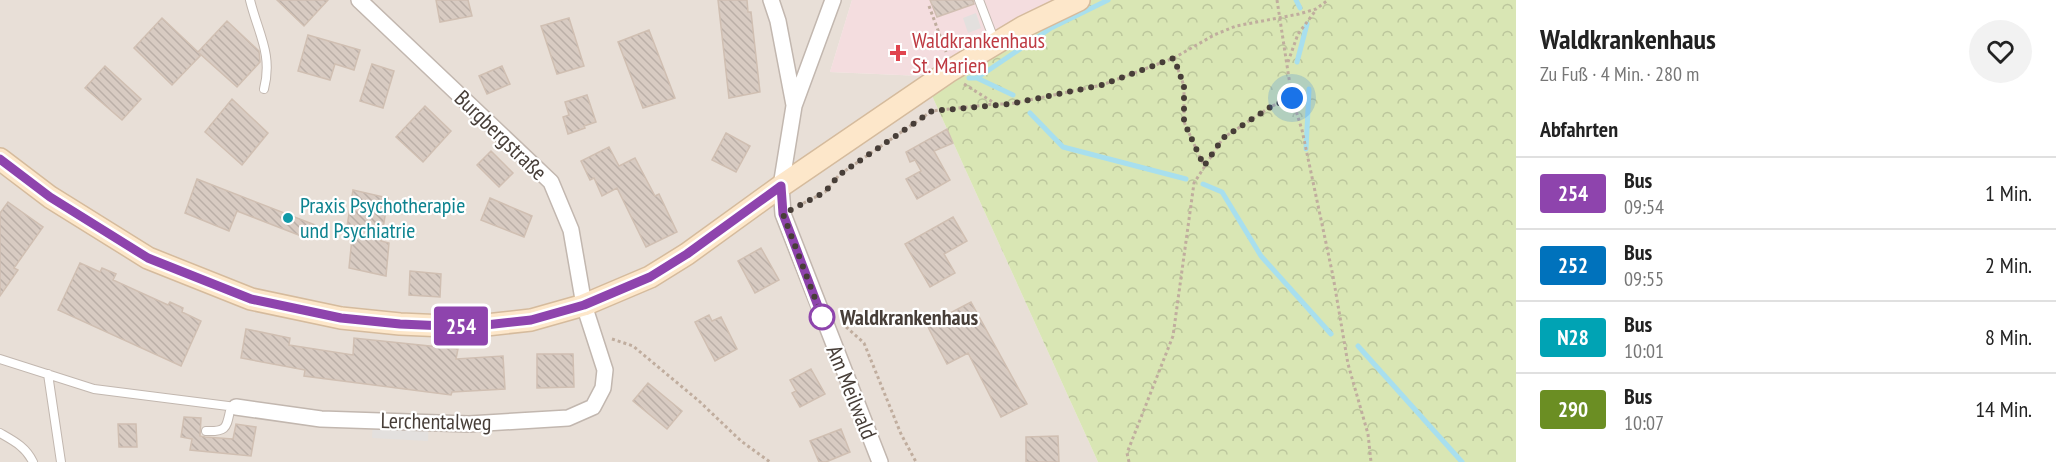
<!DOCTYPE html>
<html lang="de">
<meta charset="utf-8">
<style>
body{margin:0;font-family:"PT Sans Narrow",sans-serif;background:#f2f2f2;color:#222;height:100vh;display:flex;flex-direction:column;font-size:22px;white-space:nowrap}
*{box-sizing:border-box;margin:0}
p{font-size:20px;color:#767676}
.icon{flex:none;width:33px;height:33px;fill:none;stroke:currentColor;stroke-width:2;stroke-linecap:round;stroke-linejoin:round}
.map{position:relative;flex:1;overflow:hidden}
.sheet{display:flex;flex-direction:column;background:#fff;width:540px}
.sheet>*{flex:none}
.badge{padding:0 12px;border-radius:4px;font-size:21px;line-height:39px}
.you{position:absolute;width:30px;height:30px;margin:-15px;border:4px solid #fff;border-radius:50%;background:#1a73e8;box-shadow:0 0 0 9px #1a73e833}
.map>.badge{position:absolute;translate:-50% -50%;box-shadow:0 0 0 3px #fff}
h2{padding:0 24px;font-size:22px;line-height:54px}
.round{display:grid;place-items:center;flex:none;width:63px;height:63px;border-radius:32px;background:#f2f2f2}
.head{display:flex;align-items:center;justify-content:space-between;height:102px;padding:0 24px}
h1{font-size:28px;font-weight:700;line-height:45px}
ul{padding:0;list-style:none}
li{display:flex;align-items:center;gap:18px;height:72px;padding:0 24px;border-top:2px solid #e0e0e0}
li div{flex:1}
li b{display:block;font-size:22px}
li em{font-style:normal}
li .badge{min-width:66px;font-weight:700;text-align:center}
main{display:flex;flex:1;min-height:0}
.map>svg:first-child{display:block}
.residential{fill:#e8dfd7}
.medical{fill:#f4dddf}
.forest{fill:url(#forest-crowns)}
.parking{fill:#e3e0de}
.lines{fill:none;stroke-linecap:round;stroke-linejoin:round}
.stream{stroke:#a8dfee;stroke-width:5}
.building{fill:url(#building-back-hatch);stroke:#d0bfb2;stroke-width:1.5}
.lane-casing{stroke:#c2b7af;stroke-width:10}
.street-casing{stroke:#c2b7af;stroke-width:18}
.secondary-casing{stroke:#d5bb9d;stroke-width:24}
.path{stroke:#c0ad9e;stroke-width:3;stroke-dasharray:3 3;stroke-linecap:butt}
.lane{stroke:#fff;stroke-width:8}
.street{stroke:#fff;stroke-width:15}
.secondary{stroke:#fde7ca;stroke-width:21}
.line-casing{stroke:#fff;stroke-width:14}
.line{stroke:#8e44ad;stroke-width:9}
.walk{stroke:#473e38;stroke-width:6;stroke-dasharray:0 10.8}
.health-dot{fill:#e0444e;stroke:#fff;stroke-width:2}
.culture-dot{fill:#0f9aa8;stroke:#fff;stroke-width:2}
.stop-dot{fill:#fff;stroke:#8e44ad;stroke-width:3}
.labels{text-anchor:middle;stroke-width:4.5;stroke-linejoin:round;paint-order:stroke}
.health-label{font-size:22px;fill:#be3a42;stroke:#fff;text-anchor:start}
.street-label{font-size:22px;fill:#473e38;stroke:#fff}
.culture-label{font-size:22px;fill:#0d838f;stroke:#fff;text-anchor:start}
.stop-label{font-size:22px;font-weight:bold;fill:#473e38;stroke:#fff;text-anchor:start}
</style>
<main>
<div class="map">
<svg width="1516" height="462" viewBox="0 0 1516 462">
<defs>
<pattern id="forest-crowns" width="20" height="18" patternUnits="userSpaceOnUse" patternTransform="scale(1.5)"><rect width="20" height="18" fill="#d9e6b4"/><path d="M2 6a3 3 0 1 1 6 0M12 15a3 3 0 1 1 6 0" fill="none" stroke="#bcc69c"/></pattern>
<pattern id="building-back-hatch" width="6" height="6" patternUnits="userSpaceOnUse" patternTransform="scale(1.5)"><rect width="6" height="6" fill="#d8cbc2"/><path d="M-1 5l2 2M0 0l6 6M5-1l2 2" fill="none" stroke="#bbafa7"/></pattern>
</defs>
<rect width="100%" height="100%" fill="#f4efe9"/>
<path class="residential" d="M0,0H852L830,72L923,76L1098,462H0Z"/>
<path class="medical" d="M852,0H1060L991,34L923,76L830,72Z"/>
<path class="forest" d="M1060,0H1516V462H1098L923,76L992,34Z"/>
<path class="parking" d="M976,13L981,28L968,33L963,18Z
M373,420L429,422L428,441L372,438Z"/>
<g class="lines">
<path class="stream" d="M1296,0L1300,8
M1297,62L1307,24
M969,78H977L1051,28L1108,0
M977,78L1013,95
M1030,113L1063,147L1186,179
M1306,149L1309,89
M1203,184L1222,192L1261,256L1331,334
M1358,346L1462,462"/>
</g>
<path class="building" d="M277,0H328L304,26Z
M436,0H468L472,16L440,22Z
M718,0H747L748,12H751L760,92L729,98Z
M930,0H973L974,4L937,17Z
M162,18L198,52L227,21L259,51L260,62L237,87L199,53L201,55L172,85L134,48Z
M569,18L584,66L557,74L541,26Z
M649,30L675,98L643,108L618,42Z
M308,35L360,50L354,70L335,64L330,80L298,71Z
M372,64L394,71L383,108L360,101Z
M105,66L141,99L122,120L85,88Z
M502,66L510,84L487,94L479,76Z
M587,95L596,122L584,126L585,128L568,134L563,117L569,115L565,102Z
M232,99L268,133L242,165L205,132Z
M425,106L451,131L423,162L396,137Z
M947,129L953,143L934,151L950,180L917,199L906,179L921,171L915,160L910,162L906,152Z
M726,133L750,146L736,172L712,160Z
M609,147L619,166L635,158L655,196L659,194L677,232L646,247L617,188L602,196L594,178L590,180L581,161Z
M491,151L513,173L499,187L477,165Z
M197,179L315,225L309,239L237,211L229,231L185,213Z
M353,190L388,198L381,241L389,243L386,276L349,268L353,228L347,226Z
M490,198L532,216L524,237L481,220Z
M8,202L43,227L14,268L18,270L0,296V213Z
M953,217L967,241L944,254L955,273L930,287L905,244Z
M761,248L779,280L755,293L738,261Z
M80,263L100,272L102,268L116,274L113,280L168,305L170,302L183,308L182,312L201,321L181,366L58,310Z
M410,271L441,274L440,297L409,295Z
M971,302L1027,404L1001,417L968,353L947,364L927,325Z
M709,315L712,321L721,317L737,349L715,361L695,322Z
M246,329L290,338L289,345L353,355L354,338L458,349L456,359L503,356L505,389L452,392L451,395L304,376L305,370L241,358Z
M537,354H573L574,387L537,388Z
M811,369L825,394L800,407L792,393L796,391L790,380Z
M648,383L682,411L667,429L633,401Z
M184,417L201,418L200,436L205,437L233,439L236,424L256,427L251,456L190,450L192,439L181,437Z
M118,424H136L137,447H119Z
M841,429L850,452L826,462H819L810,441Z
M1058,436L1059,462H1026V437Z"/>
<g class="lines">
<g class="lane-casing">
<path id="lane" d="M250,0C258,33 273,54 264,89
M979,0L995,42
M0,359L94,389L236,407
M48,374L61,462
M206,431C229,432 226,426 231,407
M0,433C14,441 26,447 33,462"/>
</g>
<g class="street-casing">
<path id="street" d="M771,0L778,21L794,105
M833,0L794,106L781,186L783,214L880,462
M236,407L321,419L469,424L568,418L593,407L603,388L605,370L584,305L571,230L551,182L359,0"/>
</g>
<g class="secondary-casing">
<path id="secondary" d="M0,159L50,197L148,258L251,299L341,318L400,324L468,327L531,320L584,305L650,277L687,254L781,186L948,72L1023,27L1079,0"/>
</g>
<path class="path" d="M1277,0L1292,98L1302,130L1333,276L1348,364L1368,434L1371,462
M929,6L946,52
M1174,58L1184,86V122L1204,166
M1288,62L1298,34L1316,10
M964,84L996,104H1010L1102,85L1174,58L1214,35L1236,26L1299,14L1316,9L1328,0
M798,206L825,192L839,175L932,111L994,104
M846,327L864,343L901,434L916,462
M612,339L633,346L699,401L741,441L770,462
M1129,462L1127,453L1173,336L1194,183L1223,138L1272,106L1292,98"/>
<use href="#lane" class="lane"/>
<use href="#street" class="street"/>
<use href="#secondary" class="secondary"/>
</g>
<g class="lines">
<g class="line-casing">
<path id="line" d="M0,159L50,197L148,258L251,299L341,318L400,324L468,327L531,320L584,305L650,277L687,254L781,186L783,214L824,322"/>
</g>
<use href="#line" class="line"/>
<path class="walk" d="M822,317L824,322L783,214L825,192L839,175L932,111L1010,104L1102,85L1174,58L1184,86V122L1204,166L1223,138L1272,106L1292,98"/>
</g>
<path class="health-dot" d="M895 44h6v6h6v6h-6v6h-6v-6h-6v-6h6z"/>
<circle class="culture-dot" cx="288" cy="218" r="6"/>
<circle class="stop-dot" cx="822" cy="317" r="12"/>
<g class="labels">
<g class="health-label">
<text x="912" y="48">Waldkrankenhaus<tspan x="912" dy="25">St. Marien</tspan></text>
</g>
<g class="street-label">
<text transform="translate(501 135) rotate(44)" y="8">Burgbergstraße</text>
<text transform="translate(852 392) rotate(68)" y="8">Am Meilwald</text>
<text transform="translate(436 421) rotate(1)" y="8">Lerchentalweg</text>
</g>
<g class="culture-label">
<text x="300" y="213">Praxis Psychotherapie<tspan x="300" dy="25">und Psychiatrie</tspan></text>
</g>
<g class="stop-label">
<text x="840" y="325">Waldkrankenhaus</text>
</g>
</g>
</svg>
<div class="you" style="left:1292px;top:98px"></div>
<b class="badge" style="left:461px;top:326px;background:#8e44ad;color:#fff">254</b>
</div>
<section class="sheet">
<div class="head"><div><h1>Waldkrankenhaus</h1><p>Zu Fuß · 4 Min. · 280 m</p></div><a class="round"><svg class="icon" aria-label="heart" viewBox="0 0 24 24"><path d="M12 20l-8-8c-3-5 5-10 8-4 3-6 11-1 8 4z"/></svg></a></div>
<h2>Abfahrten</h2>
<ul>
<li><span class="badge" style="background:#8e44ad;color:#fff">254</span><div><b>Bus</b><p>09:54</p></div><em>1 Min.</em></li>
<li><span class="badge" style="background:#0072bc;color:#fff">252</span><div><b>Bus</b><p>09:55</p></div><em>2 Min.</em></li>
<li><span class="badge" style="background:#00a3b4;color:#fff">N28</span><div><b>Bus</b><p>10:01</p></div><em>8 Min.</em></li>
<li><span class="badge" style="background:#6b8e23;color:#fff">290</span><div><b>Bus</b><p>10:07</p></div><em>14 Min.</em></li>
</ul>
</section>
</main>
